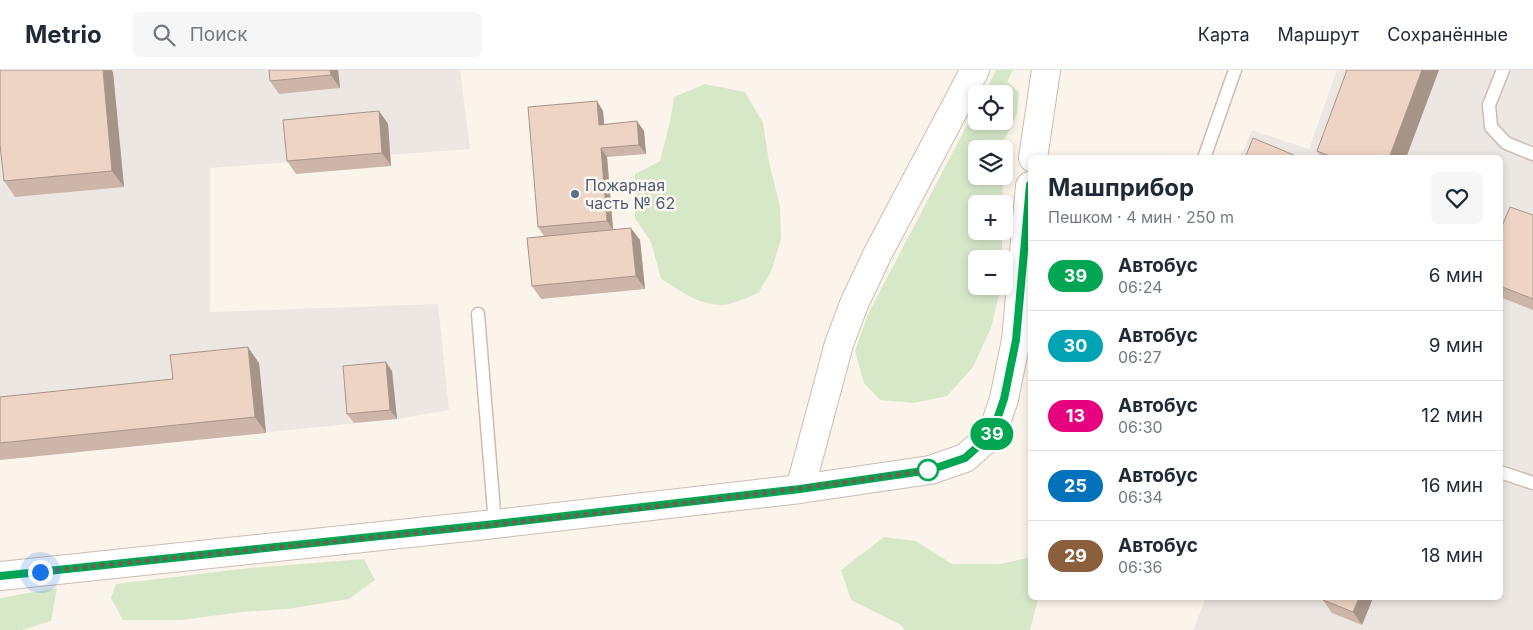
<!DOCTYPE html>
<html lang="ru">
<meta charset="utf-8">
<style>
body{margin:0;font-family:Inter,sans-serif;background:#f6f6f7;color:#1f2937;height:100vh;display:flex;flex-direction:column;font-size:19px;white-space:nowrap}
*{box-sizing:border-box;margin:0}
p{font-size:16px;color:#747a83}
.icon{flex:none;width:28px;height:28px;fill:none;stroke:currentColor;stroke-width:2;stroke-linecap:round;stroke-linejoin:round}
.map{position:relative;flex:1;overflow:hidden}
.panel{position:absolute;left:1028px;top:85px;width:475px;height:445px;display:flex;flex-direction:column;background:#fff;border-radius:8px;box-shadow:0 2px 8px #0003}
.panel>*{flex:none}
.badge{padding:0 10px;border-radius:16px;font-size:18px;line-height:32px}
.fabs{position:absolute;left:968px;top:15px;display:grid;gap:10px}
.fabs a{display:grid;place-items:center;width:45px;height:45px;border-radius:8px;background:#fff;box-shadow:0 2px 8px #0003;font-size:25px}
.you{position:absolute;width:25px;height:25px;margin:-12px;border:4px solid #fff;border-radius:50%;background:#1a73e8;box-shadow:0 0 0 8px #1a73e833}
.map>.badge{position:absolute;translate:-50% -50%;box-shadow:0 0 0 2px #fff}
.round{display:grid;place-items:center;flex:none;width:52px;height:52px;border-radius:8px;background:#f6f6f7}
.summary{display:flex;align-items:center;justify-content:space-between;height:85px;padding:0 20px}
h1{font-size:24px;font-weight:700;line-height:38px}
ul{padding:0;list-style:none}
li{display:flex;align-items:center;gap:15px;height:70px;padding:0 20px;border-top:1px solid #e0e1e3}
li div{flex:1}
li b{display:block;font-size:19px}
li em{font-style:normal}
li .badge{min-width:55px;font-weight:700;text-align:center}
header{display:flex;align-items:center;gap:30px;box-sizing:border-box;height:70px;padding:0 25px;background:#fff;border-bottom:1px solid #e0e1e3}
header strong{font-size:24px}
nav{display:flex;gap:28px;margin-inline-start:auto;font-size:18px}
.search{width:350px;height:45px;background:#f6f6f7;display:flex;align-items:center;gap:12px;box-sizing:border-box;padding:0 18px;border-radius:8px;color:#747a83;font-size:19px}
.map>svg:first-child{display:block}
.industrial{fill:#ede7e3}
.green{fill:#d7e8c9}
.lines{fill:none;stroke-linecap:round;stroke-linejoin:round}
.service-casing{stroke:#cdbcb1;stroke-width:15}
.tertiary-casing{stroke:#cdbcb1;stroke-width:30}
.service{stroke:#fff;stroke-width:12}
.tertiary{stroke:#fff;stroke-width:28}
.wall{fill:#cdb6a9}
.shaded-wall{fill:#a79489}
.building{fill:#eed4c4;stroke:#a79489}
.line-casing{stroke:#fff;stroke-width:11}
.line{stroke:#00a651;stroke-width:8}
.walk{stroke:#745c4f;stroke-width:5;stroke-dasharray:0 9}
.service-dot{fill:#5c6f8a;stroke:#fef8f1;stroke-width:2}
.stop-dot{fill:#fff;stroke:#00a651;stroke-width:2.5}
.labels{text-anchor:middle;stroke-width:5;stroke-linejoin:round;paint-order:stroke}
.service-label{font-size:16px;fill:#4e5e75;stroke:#fef8f1;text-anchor:start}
</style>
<header>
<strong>Metrio</strong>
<div class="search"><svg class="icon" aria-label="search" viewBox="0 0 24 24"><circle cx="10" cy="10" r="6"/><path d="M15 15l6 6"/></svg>Поиск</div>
<nav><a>Карта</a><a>Маршрут</a><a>Сохранённые</a></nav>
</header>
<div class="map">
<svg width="1533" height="560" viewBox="0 0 1533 560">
<rect width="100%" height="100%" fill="#fbf4eb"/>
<path class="industrial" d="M0,0H460L470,79L210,98V242L438,234L449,340L397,349L0,390Z
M1337,0H1533V560H1193L1206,528H1500V88L1240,87L1252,60L1309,79Z"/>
<path class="green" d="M996,0H1013L1007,12L1019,22L1017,44L1003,73V79H976V106H1003L1002,134H976V161H1002V189H976V216H1001L991,258L973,297L947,326L914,333L880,330L864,313L855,281L868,244L976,38V51H1004V24H984Z
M705,14L745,22L763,53L769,92L780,136L781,169L771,202L758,223C749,227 739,231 729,234C704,239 681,221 661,209L651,172L635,148V104L660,91L670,52L674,27Z
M884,467L916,471L952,494H1001L1030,487V528H1038L1030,560H905L901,555L851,530L841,500Z
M364,489L375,510L349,529L287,539L242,542L181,550H123L111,528L116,514L250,498Z
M57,518L51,551L22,560H0V528Z"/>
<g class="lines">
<g class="service-casing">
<path id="service" d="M1503,0L1489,35L1491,57L1506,73L1533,84
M1204,88L1235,0
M478,244L495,454
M1500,402L1533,413"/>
</g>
<g class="tertiary-casing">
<path id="tertiary" d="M1033,88L1046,0
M800,419L839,274L854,234L878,183L975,0
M0,506L495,454L800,419L930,400L965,388L992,364L1004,329L1016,270L1030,116"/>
</g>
<use href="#service" class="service"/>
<use href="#tertiary" class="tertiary"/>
</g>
<path class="wall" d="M0,0H111L113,2L124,117L15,127L4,111Z
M269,0H338L340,18L279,24L270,11Z
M597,31L603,41L604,54L644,61L646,84L607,87L613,159L640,170L645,219L541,229L532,216L544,166L538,157Z
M379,41L388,54L391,96L296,104L287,91Z
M1317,81L1406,88H1322Z
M1533,145V240L1500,227V161Z
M259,293L266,363L0,390V327L173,309Z
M392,301L397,349L354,353L347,344Z
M1324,528H1373L1362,555L1332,543L1323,530Z"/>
<path class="shaded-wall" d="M103,0H111L113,2L124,117L112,101Z
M330,0H338L340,18L331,5Z
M1422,0H1439L1406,88H1389Z
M597,31L603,41L605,64L599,55Z
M379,41L388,54L391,96L382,83Z
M637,51L644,61L646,84L639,75Z
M601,78L607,87L613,160L607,151Z
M631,158L640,170L645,219L636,206Z
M248,277L259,293L266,363L255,347Z
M386,292L392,301L397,349L390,340Z
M1359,528H1373L1362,555L1353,542Z"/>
<path class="building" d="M0,0H103L112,101L4,111L0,75Z
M269,0H330L331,5L270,11Z
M1347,0H1422L1389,88H1335L1317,81Z
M597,31L599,55L637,51L639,75L601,78L607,151L538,157L528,37Z
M379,41L382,83L287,91L283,50Z
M1253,68L1301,88H1245Z
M1510,137L1533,145V229L1500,216V161Z
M631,158L636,206L532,216L527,168Z
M248,277L255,347L0,373V327L173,309L170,285Z
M386,292L390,340L347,344L343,296Z
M1324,528H1359L1353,542L1323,530Z"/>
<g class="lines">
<g class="line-casing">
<path id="line" d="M0,506L495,454L800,419L930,400L965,388L992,364L1004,329L1016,270L1030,115"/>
</g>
<use href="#line" class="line"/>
<path class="walk" d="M40,502C336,470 634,444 930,400H928"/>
</g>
<circle class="service-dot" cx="575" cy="124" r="5"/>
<circle class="stop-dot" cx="928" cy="400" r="10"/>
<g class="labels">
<g class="service-label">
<text x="585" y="121">Пожарная<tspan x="585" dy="18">часть № 62</tspan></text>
</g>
</g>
</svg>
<div class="fabs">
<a><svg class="icon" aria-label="locate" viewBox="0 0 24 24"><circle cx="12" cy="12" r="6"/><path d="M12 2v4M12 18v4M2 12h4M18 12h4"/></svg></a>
<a><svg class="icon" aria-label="layers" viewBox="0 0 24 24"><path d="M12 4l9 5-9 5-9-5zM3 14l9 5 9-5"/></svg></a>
<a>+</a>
<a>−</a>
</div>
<div class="you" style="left:40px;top:502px"></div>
<b class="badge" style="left:992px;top:364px;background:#00a651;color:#fff">39</b>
<section class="panel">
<div class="summary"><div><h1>Машприбор</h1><p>Пешком · 4 мин · 250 m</p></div><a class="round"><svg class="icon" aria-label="heart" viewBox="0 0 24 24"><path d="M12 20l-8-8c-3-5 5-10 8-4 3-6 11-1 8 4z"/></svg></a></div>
<ul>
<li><span class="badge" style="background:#00a651;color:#fff">39</span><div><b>Автобус</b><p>06:24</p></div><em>6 мин</em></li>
<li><span class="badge" style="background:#00a3b4;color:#fff">30</span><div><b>Автобус</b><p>06:27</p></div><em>9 мин</em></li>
<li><span class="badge" style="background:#e6007e;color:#fff">13</span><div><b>Автобус</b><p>06:30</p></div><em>12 мин</em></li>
<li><span class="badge" style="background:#0072bc;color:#fff">25</span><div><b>Автобус</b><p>06:34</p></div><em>16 мин</em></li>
<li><span class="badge" style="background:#8b5e3c;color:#fff">29</span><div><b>Автобус</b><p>06:36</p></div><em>18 мин</em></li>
</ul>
</section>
</div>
